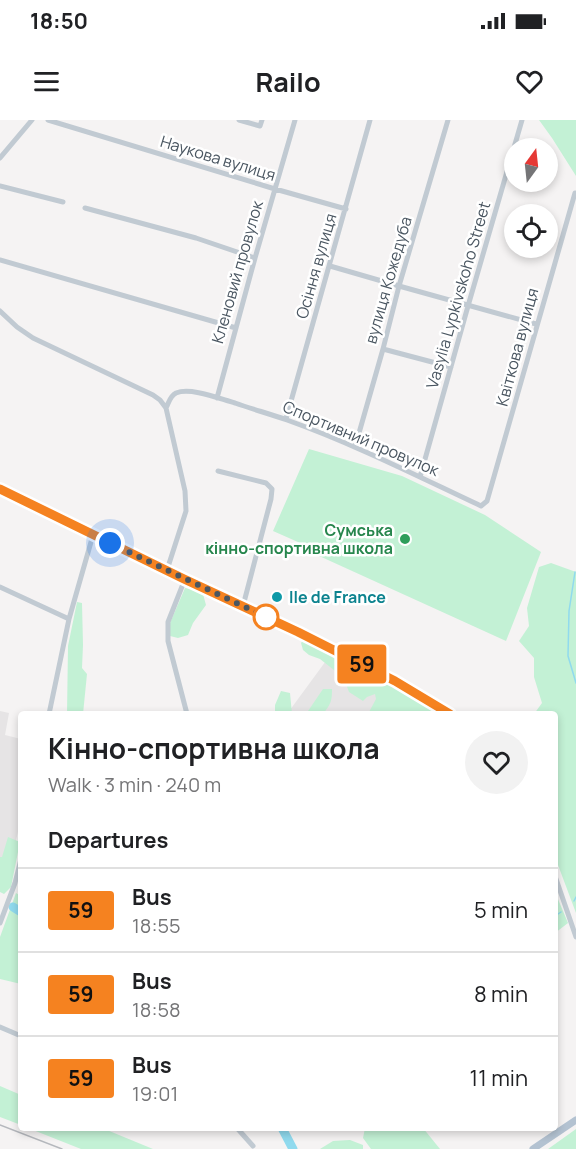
<!DOCTYPE html>
<meta charset="utf-8">
<style>
body{margin:0;font-family:Manrope,sans-serif;background:#f2f2f2;color:#202124;height:100vh;display:flex;flex-direction:column;font-size:22px;white-space:nowrap}
*{box-sizing:border-box;margin:0}
p{font-size:20px;color:#757577}
.icon{flex:none;width:33px;height:33px;fill:none;stroke:currentColor;stroke-width:2;stroke-linecap:round;stroke-linejoin:round}
.map{position:relative;flex:1;overflow:hidden}
.sheet{position:absolute;left:18px;top:591px;width:540px;height:420px;display:flex;flex-direction:column;background:#fff;border-radius:6px;box-shadow:0 3px 9px #0003}
.sheet>*{flex:none}
.badge{padding:0 12px;border-radius:4px;font-size:21px;line-height:39px}
.needle{width:39px;rotate:15deg}
.controls{position:absolute;left:504px;top:18px;display:grid;gap:12px}
.controls a{display:grid;place-items:center;width:54px;height:54px;border-radius:50%;background:#fff;box-shadow:0 3px 9px #0003;font-size:30px}
.you{position:absolute;width:30px;height:30px;margin:-15px;border:4px solid #fff;border-radius:50%;background:#1a73e8;box-shadow:0 0 0 9px #1a73e833}
.map>.badge{position:absolute;translate:-50% -50%;box-shadow:0 0 0 3px #fff}
h2{padding:0 30px;font-size:22px;line-height:54px}
.round{display:grid;place-items:center;flex:none;width:63px;height:63px;border-radius:32px;background:#f2f2f2}
.summary{display:flex;align-items:center;justify-content:space-between;height:102px;padding:0 30px}
h1{font-size:28px;font-weight:700;line-height:45px}
ul{padding:0;list-style:none}
li{display:flex;align-items:center;gap:18px;height:84px;padding:0 30px;border-top:2px solid #e0e0e0}
li div{flex:1}
li b{display:block;font-size:22px}
li em{font-style:normal}
li .badge{min-width:66px;font-weight:700;text-align:center}
.status{display:flex;justify-content:space-between;align-items:center;height:42px;padding:0 30px;background:#fff;direction:ltr}
.status svg{height:16px;fill:currentColor}
header{display:flex;justify-content:space-between;align-items:center;height:78px;padding:0 30px;background:#fff;font-size:27px;font-weight:700}
.map>svg:first-child{display:block}
.education{fill:#e6e4e5}
.green{fill:#c3f1d5}
.lines{fill:none;stroke-linecap:round;stroke-linejoin:round}
.stream{stroke:#90daee;stroke-width:1.5}
.river{stroke:#90daee;stroke-width:9}
.minor{stroke:#c1cad2;stroke-width:5}
.major{stroke:#b3c2d1;stroke-width:7}
.rail{stroke:#b5b8bd;stroke-width:1.5}
.line-casing{stroke:#fff;stroke-width:14}
.line{stroke:#f58220;stroke-width:9}
.walk{stroke:#4a5661;stroke-width:6;stroke-dasharray:0 10.8}
.leisure-dot{fill:#2e9e5b;stroke:#fff;stroke-width:2}
.culture-dot{fill:#0f9aa8;stroke:#fff;stroke-width:2}
.stop-dot{fill:#fff;stroke:#f58220;stroke-width:3}
.labels{text-anchor:middle;stroke-width:5;stroke-linejoin:round;paint-order:stroke}
.street-label{font-size:16px;fill:#4a5661;stroke:#fff}
.leisure-label{font-size:16px;font-weight:bold;fill:#27864d;stroke:#fff;text-anchor:end}
.culture-label{font-size:16px;font-weight:bold;fill:#0d838f;stroke:#fff;text-anchor:start}
</style>
<div class="status"><b>18:50</b><svg viewBox="0 0 49 12"><path d="M0 12V9h3v3zM5 12V6h3v6zM10 12V3h3v9zM15 12V0h3v12zM26 1h20v11H26zM47 4h2v5h-2z"/></svg></div>
<header><svg class="icon" aria-label="menu" viewBox="0 0 24 24"><path d="M4 6h16M4 12h16M4 18h16"/></svg>Railo<svg class="icon" aria-label="heart" viewBox="0 0 24 24"><path d="M12 20l-8-8c-3-5 5-10 8-4 3-6 11-1 8 4z"/></svg></header>
<div class="map">
<svg width="576" height="1029" viewBox="0 0 576 1029">
<rect width="100%" height="100%" fill="#f5f3f3"/>
<path class="education" d="M331,534L443,594H287Z
M0,591L9,593L5,615L21,619V699L9,750L0,747Z"/>
<path class="green" d="M539,0H576V56L552,18Z
M309,329L402,356L485,395L541,432L506,521L306,430L307,426L273,411Z
M551,443L576,452V793L555,737V594H534L542,583L534,557V538L519,521L529,506L527,488L539,447Z
M185,468L197,470L203,474L206,485L193,503L188,515L178,518L170,516V503Z
M77,482L82,483L83,525L82,548L87,554L83,594H67L68,526Z
M304,519L408,569L449,594H368L376,579L375,574L367,577L363,581L349,572L346,564L339,554L320,539L309,535L303,530L301,523Z
M323,569H332C332,581 331,584 323,594H306Z
M281,571L290,573L292,594H275V585Z
M8,717L20,722L11,767L4,774L0,772V737H2Z
M555,772L568,803L555,813Z
M16,773L21,776V864L0,859V817Z
M0,966L21,975V1005L0,997Z
M28,1008H102L153,1029H81Z
M365,1008H423L440,1029H371L363,1018Z
M576,1009V1029H548Z
M350,1020L363,1025V1029H320L333,1021Z"/>
<g class="lines">
<path class="stream" d="M575,452L569,491L568,536L576,563
M574,781L576,777
M555,796L561,792"/>
<path class="river" d="M13,787L21,792
M282,1008L293,1029"/>
<path class="minor" d="M48,0L275,69L346,89
M239,0L260,6L262,0
M0,38L32,0
M0,66L63,82
M85,88L196,118L255,138
M0,140L236,208
M330,146L399,166L536,204
M0,191L17,207L33,218L153,275L160,280L166,288L185,371L186,391L167,450
M383,229L451,247
M217,278L255,138L295,0
M166,288C169,282 170,276 176,273C191,267 220,279 235,283C252,289 270,294 287,300C354,324 417,356 481,386L487,381L575,73
M286,299L370,0
M355,327L383,229L399,166L448,0
M218,351L266,363L272,369L271,379L243,486
M420,357L468,186L522,0
M0,369L93,415L298,512L395,561L450,594
M185,459L168,502V521L187,594
M0,467L69,499
M49,594L69,499L93,415
M555,756L576,817
M0,803L15,763L21,739
M0,907L21,916
M237,1008L253,1026"/>
<path class="major" d="M533,1029L576,1000"/>
<path class="rail" d="M0,1005L62,1029"/>
</g>
<g class="lines">
<g class="line-casing">
<path id="line" d="M0,369L184,459L298,512L395,561L450,594"/>
</g>
<use href="#line" class="line"/>
<path class="walk" d="M110,423L266,497"/>
</g>
<circle class="leisure-dot" cx="405" cy="419" r="6"/>
<circle class="culture-dot" cx="277" cy="477" r="6"/>
<circle class="stop-dot" cx="266" cy="497" r="12"/>
<g class="labels">
<g class="street-label">
<text transform="translate(218 38) rotate(17)" y="6">Наукова вулиця</text>
<text transform="translate(316 146) rotate(-74)" y="6">Осіння вулиця</text>
<text transform="translate(237 152) rotate(-74)" y="6">Кленовий провулок</text>
<text transform="translate(388 160) rotate(-74)" y="6">вулиця Кожедуба</text>
<text transform="translate(458 175) rotate(-74)" y="6">Vasylia Lypkivskoho Street</text>
<text transform="translate(517 227) rotate(-75)" y="6">Квіткова вулиця</text>
<text transform="translate(361 318) rotate(23)" y="6">Спортивний провулок</text>
</g>
<g class="leisure-label">
<text x="393" y="416">Сумська<tspan x="393" dy="18">кінно-спортивна школа</tspan></text>
</g>
<g class="culture-label">
<text x="289" y="483">Ile de France</text>
</g>
</g>
</svg>
<div class="controls">
<a><svg class="needle" viewBox="-14 -14 28 28"><path d="M0-13l5 13h-10z" fill="#e53935"/><path d="M0 13l5-13h-10z" fill="#757577"/></svg></a>
<a><svg class="icon" aria-label="locate" viewBox="0 0 24 24"><circle cx="12" cy="12" r="6"/><path d="M12 2v4M12 18v4M2 12h4M18 12h4"/></svg></a>
</div>
<div class="you" style="left:110px;top:423px"></div>
<b class="badge" style="left:362px;top:544px;background:#f58220;color:#111">59</b>
<section class="sheet">
<div class="summary"><div><h1>Кінно-спортивна школа</h1><p>Walk · 3 min · 240 m</p></div><a class="round"><svg class="icon" aria-label="heart" viewBox="0 0 24 24"><path d="M12 20l-8-8c-3-5 5-10 8-4 3-6 11-1 8 4z"/></svg></a></div>
<h2>Departures</h2>
<ul>
<li><span class="badge" style="background:#f58220;color:#111">59</span><div><b>Bus</b><p>18:55</p></div><em>5 min</em></li>
<li><span class="badge" style="background:#f58220;color:#111">59</span><div><b>Bus</b><p>18:58</p></div><em>8 min</em></li>
<li><span class="badge" style="background:#f58220;color:#111">59</span><div><b>Bus</b><p>19:01</p></div><em>11 min</em></li>
</ul>
</section>
</div>
